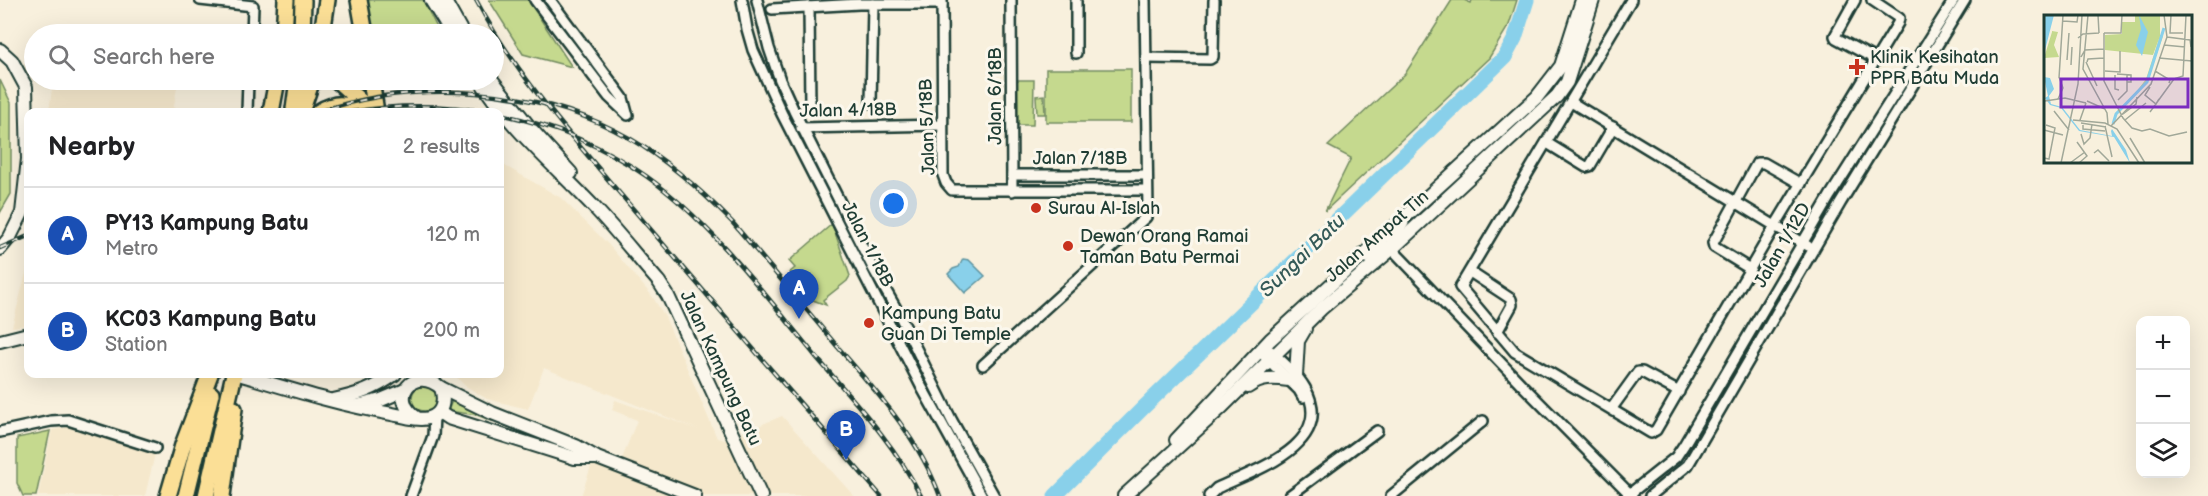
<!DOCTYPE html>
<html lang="en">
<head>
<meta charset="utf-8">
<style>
	body { margin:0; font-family:"Balsamiq Sans",sans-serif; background:#f6f6f6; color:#202124 }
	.controls { position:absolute; right:18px; bottom:18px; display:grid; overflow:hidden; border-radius:12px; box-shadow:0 6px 24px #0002 }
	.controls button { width:54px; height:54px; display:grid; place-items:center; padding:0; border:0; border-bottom:2px solid #e0e0e0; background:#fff; color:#202124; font:30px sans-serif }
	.you { position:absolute; left:894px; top:204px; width:21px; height:21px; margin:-15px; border:4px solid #fff; border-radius:50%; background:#1a73e8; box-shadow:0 0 0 9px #1a73e833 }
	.badge { display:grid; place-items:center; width:39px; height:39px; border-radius:50%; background:#d93025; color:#fff; font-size:20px; font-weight:700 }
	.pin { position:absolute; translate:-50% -50px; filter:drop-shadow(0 2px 3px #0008) }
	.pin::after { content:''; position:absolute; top:32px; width:21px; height:18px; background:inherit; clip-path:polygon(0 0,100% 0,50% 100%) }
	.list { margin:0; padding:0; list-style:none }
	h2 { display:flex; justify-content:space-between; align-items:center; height:78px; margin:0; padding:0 24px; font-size:26px }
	h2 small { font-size:20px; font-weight:400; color:#757577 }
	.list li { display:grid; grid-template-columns:39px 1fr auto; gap:18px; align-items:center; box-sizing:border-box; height:96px; padding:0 24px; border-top:2px solid #e0e0e0 }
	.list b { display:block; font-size:22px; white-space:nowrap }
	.list p { margin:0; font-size:20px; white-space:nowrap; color:#757577 }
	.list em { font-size:20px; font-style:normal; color:#757577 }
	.icon { flex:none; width:33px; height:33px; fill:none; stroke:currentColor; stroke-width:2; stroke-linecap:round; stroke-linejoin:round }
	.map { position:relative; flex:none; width:2208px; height:496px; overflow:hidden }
	.search { position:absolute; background:#fff; box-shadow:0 6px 24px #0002; left:24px; top:24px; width:480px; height:66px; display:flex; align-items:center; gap:15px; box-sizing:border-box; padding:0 21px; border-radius:33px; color:#757577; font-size:22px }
	.panel { position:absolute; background:#fff; box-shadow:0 6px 24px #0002; left:24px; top:108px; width:480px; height:270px; border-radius:12px }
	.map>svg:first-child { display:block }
</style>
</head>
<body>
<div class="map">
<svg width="2208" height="496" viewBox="0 0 2208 496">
	<rect width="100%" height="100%" fill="#f8f0dd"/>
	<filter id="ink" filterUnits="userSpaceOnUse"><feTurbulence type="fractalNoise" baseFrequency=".0167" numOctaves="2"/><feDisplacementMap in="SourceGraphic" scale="12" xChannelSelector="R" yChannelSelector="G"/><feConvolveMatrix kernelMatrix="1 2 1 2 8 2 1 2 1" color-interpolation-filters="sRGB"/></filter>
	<g filter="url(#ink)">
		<g fill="#f5e8cc">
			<polygon points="53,80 178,80 173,112 49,112"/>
			<polygon points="500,163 561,198 608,244 652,296 665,317 717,438 725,440 782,416 854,496 581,496 592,463 617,472 637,420 612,410 615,400 697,429 544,368 528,409 487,399 464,385 454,374 500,374"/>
			<polygon points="28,265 28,325 12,327"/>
			<polygon points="74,426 155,454 145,496 38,496 52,430"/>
		</g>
		<g fill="#c5d98e" stroke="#728b61" stroke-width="1.5">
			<polygon points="368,0 423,0 440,34 417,34 414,31 372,31"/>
			<polygon points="489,0 528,0 572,67 523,54"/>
			<polygon points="1452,0 1464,0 1471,3 1472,0 1517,0 1509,25 1489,58 1325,211 1351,158 1328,146 1405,74"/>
			<rect x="1046" y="69" width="85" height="53"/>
			<polygon points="0,80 11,103 11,194 0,213"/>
			<polygon points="1017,80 1034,80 1033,125 1017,125"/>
			<polygon points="1044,95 1045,114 1037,114 1036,96"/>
			<polygon points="832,224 850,276 847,281 823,300 826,305 813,300 790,272 795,268 789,261"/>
			<circle cx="425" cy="398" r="13"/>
			<polygon points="453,398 493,419 492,421 477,415 448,411"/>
			<polygon points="50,431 36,496 23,496 17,483 17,438"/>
		</g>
		<polygon fill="#89d0ea" stroke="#5f95a1" stroke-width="1.5" points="963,259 969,260 985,276 965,293 948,274 953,269 959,267"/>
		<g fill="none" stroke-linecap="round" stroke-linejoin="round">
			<polyline stroke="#89d0ea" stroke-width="15" points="1055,496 1143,408 1505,57 1515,38 1527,0"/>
			<g stroke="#1f3d34" stroke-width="14">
				<g id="minor">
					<polyline points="200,0 253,6 252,34"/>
					<polyline points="535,0 609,97 628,115"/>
					<polyline points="550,0 623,98 627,113"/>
					<polyline points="742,0 747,29 753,50 782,114 921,386 982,496"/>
					<polyline points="757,0 769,48 780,80 794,111 874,270 898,312 952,421 994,496"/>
					<polyline points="942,0 943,175 946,183 952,190 1147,190"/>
					<polyline points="1011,0 1012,191"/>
					<polyline points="1076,0 1076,53"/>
					<polyline points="1631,0 1460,287 1515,352 1651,433 1656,430 1775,226 1898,23 1899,18 1872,0"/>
					<polyline points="1855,0 1835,36 1836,38 1877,60"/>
					<polyline points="809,7 810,106"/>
					<polyline points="772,9 859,4 942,4"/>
					<polyline points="1146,58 1210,59 1213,57 1214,0"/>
					<polyline points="1571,102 1808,246"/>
					<polyline points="871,103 873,4"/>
					<polyline points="247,112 248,80"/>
					<polyline points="801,128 942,125"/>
					<polyline points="1547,143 1586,167 1590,166 1613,127"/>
					<polyline points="1012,175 1147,175"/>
					<polyline points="1392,249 1391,242 1404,223"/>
					<polyline points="1366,258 1385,246 1390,247 1524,387 1632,496"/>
					<polyline points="1750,269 1714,247 1713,243 1757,163 1764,163 1801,184"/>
					<polyline points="1470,272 1511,299 1512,305 1497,332"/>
					<polyline points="1259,351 1299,390 1303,397"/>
					<polyline points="983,365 1146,217 1148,211 1145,0"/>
					<polyline points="1612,408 1638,372 1642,372 1679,392"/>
					<polyline points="0,432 51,421 68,420 155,448"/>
					<polyline points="411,496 433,436 434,416"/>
					<path d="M 1209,496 L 1217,488 C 1253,471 1337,445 1305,388 C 1297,374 1283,362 1271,351"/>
					<polyline points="1289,496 1377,431"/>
					<polyline points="1391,496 1483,421"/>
					<polyline points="1627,496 1676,457 1684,445 1830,196 1954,0"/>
					<polyline points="1650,496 1688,465 1841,202 1965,0"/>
				</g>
			</g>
			<g stroke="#1f3d34" stroke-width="16">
				<g id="tertiary">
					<polyline points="431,0 452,34"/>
					<polyline points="444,0 463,34"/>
					<polyline points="0,50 12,61 26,87 28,159 22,213 10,237 0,249"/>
					<path d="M 480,80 C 510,128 554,165 593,206 C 616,230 637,257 659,282 L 668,296 L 761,496"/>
					<polyline points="492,80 532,130 571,173"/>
					<polyline points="0,341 28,334"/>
					<path d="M 239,374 C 289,389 340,405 392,414 C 403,416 418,421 429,418 C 443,415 445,400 441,388 C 414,364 387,398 417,418"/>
					<polyline points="1296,376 1298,341 1305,329"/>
					<path d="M 1248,387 C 1261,377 1273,378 1289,380"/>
					<polyline points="441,388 492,413 576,446 597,458 695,496"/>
					<path d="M 333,400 C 357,395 375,389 395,374"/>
					<polyline points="357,406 381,400 405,390"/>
					<polyline points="439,412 448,418 575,458 596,458"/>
					<polyline points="1176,440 1270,340 1537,97 1561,66 1582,0"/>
					<polyline points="1124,496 1222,407 1321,309 1392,249 1557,96 1567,82 1593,0"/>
				</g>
			</g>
			<g stroke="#1f3d34" stroke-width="20">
				<g id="trunk">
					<polyline points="359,0 365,34"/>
					<polyline points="284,34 286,0"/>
					<polyline points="302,34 303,0"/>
					<polyline points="322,34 327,0"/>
					<polyline points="337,80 372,112"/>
					<polyline points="371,80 376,112"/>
					<polyline points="294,109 298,80"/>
					<polyline points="271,112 277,80"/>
					<polyline points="301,112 312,80"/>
					<path d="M 319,112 C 332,104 345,101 357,112"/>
					<polyline points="168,496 183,445 210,374"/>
					<polyline points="186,496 211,394"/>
					<polyline points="206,496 234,374"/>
					<polyline points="222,496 234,409"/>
				</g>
			</g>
			<use href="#minor" stroke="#fbf7ec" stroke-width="9"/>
			<use href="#tertiary" stroke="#fbf7ec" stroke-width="12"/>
			<use href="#trunk" stroke="#fbdf96" stroke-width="15"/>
			<g stroke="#1f3d34" stroke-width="4.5">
				<g id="rail">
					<path d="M 476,0 C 517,77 578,144 634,210 C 716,306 798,401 881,496"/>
					<path d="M 318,112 C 415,79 539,86 629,138 C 667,160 701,190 732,222 C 767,263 802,304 836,345 C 876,391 919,438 940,496"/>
					<path d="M 352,112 C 398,104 446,105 492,112"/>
					<path d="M 500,114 C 551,125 602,145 646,176 C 711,222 766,296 817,358 C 854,401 895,444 921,496"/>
					<polyline points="0,248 28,236"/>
				</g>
			</g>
			<use href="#rail" stroke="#fbf7ec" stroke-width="2" stroke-dasharray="7" stroke-linecap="butt"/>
		</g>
	</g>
	<g fill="#c8321e" stroke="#fbf7ec" stroke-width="2">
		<path d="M1854 58h6v6h6v6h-6v6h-6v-6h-6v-6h6z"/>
		<circle cx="1036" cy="208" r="6"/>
		<circle cx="1068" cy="246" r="6"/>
		<circle cx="869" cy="323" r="6"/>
	</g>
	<g text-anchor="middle" stroke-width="6" stroke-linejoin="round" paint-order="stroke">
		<g font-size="18" fill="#1f3d34" stroke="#fbf7ec" text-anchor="start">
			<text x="1870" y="63">Klinik Kesihatan<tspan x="1870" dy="21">PPR Batu Muda</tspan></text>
			<text x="1048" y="214">Surau Al-Islah</text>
			<text x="1080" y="242">Dewan Orang Ramai<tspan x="1080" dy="21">Taman Batu Permai</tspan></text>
			<text x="881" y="319">Kampung Batu<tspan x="881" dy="21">Guan Di Temple</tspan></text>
		</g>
		<g font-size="18" fill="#1f3d34" stroke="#fbf7ec">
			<text transform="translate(995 96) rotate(-90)" y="6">Jalan 6/18B</text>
			<text transform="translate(848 110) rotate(-1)" y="6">Jalan 4/18B</text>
			<text transform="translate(927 127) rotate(-92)" y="6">Jalan 5/18B</text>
			<text x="1080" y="164">Jalan 7/18B</text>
			<text transform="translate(1377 236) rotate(-41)" y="6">Jalan Ampat Tin</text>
			<text transform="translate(868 244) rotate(63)" y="6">Jalan 1/18B</text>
			<text transform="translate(1782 245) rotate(-60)" y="6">Jalan 1/12D</text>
			<text transform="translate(721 368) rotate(65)" y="6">Jalan Kampung Batu</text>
		</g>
		<g font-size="20" font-style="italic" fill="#345a58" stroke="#fbf7ec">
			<text transform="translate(1302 255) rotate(-44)" y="7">Sungai Batu</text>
		</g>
	</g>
	<g transform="translate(2044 15)">
		<rect width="148" height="148" fill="#f8f0dd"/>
		<path d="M 91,0 L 116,0 L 116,20 L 119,21 L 104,65 L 93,76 L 102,64 L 116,21 L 109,40 L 61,35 L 61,20 L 78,19 L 78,7 L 91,7 ZM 8,17 L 8,16 L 14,17 L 10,30 L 15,42 L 0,43 Z" fill="#c5d98e"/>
		<path d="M 0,0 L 10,0 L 0,39 ZM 95,0 L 104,17 L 98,41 L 92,30 L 97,14 ZM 0,62 L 6,63 L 10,74 L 5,81 L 7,89 L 18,92 L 36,115 L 68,121 L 67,116 L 68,114 L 82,135 L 86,148 L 70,122 L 35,116 L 17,93 L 6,90 L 1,83 L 4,81 Z" fill="#89d0ea"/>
		<path fill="none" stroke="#89d0ea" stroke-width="3" d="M 69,109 L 72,99 L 103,67 L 120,13"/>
		<path fill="none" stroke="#a1a899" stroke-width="1.5" d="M 44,0 L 39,54 L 63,98 L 64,109M 54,0 L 55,18M 127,0 L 126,18 L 139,18M 19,6 L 33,7 L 34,0M 60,18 L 60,66 L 79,103 L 88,113 L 98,116 L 106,114 L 125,121 L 143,117M 60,18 L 77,18 L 78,0M 123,22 L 146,25 L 147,32M 34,23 L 39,19 L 55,18M 120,30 L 141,32M 37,42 L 41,35 L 60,34M 115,43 L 148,46M 23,45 L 25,18M 42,47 L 53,71M 43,47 L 44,44 L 60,43M 27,50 L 28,32M 61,56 L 76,57 L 76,36M 111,56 L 126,65 L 125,68M 73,59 L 87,60 L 87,67 L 83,67M 71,60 L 71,74 L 75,75M 15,63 L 19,0M 106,72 L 101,80 L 112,89 L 115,84M 14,84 L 19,73 L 15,62M 74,85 L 83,76 L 83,60M 1,86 L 21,83 L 42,88M 43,86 L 61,94M 10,96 L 25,115M 106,97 L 130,64 L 139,61 L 142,0M 79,99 L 92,89 L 93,82M 29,105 L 61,108 L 73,114 L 95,148M 36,105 L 42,88M 81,105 L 102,88M 37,108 L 62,112M 39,110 L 39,114 L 61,116M 61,111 L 68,142M 67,111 L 107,69 L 123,22 L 120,0M 0,115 L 19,120M 37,119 L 40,129 L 46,123 L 48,109M 86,123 L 101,148M 33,127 L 43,141 L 35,148M 50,138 L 54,135 L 65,146M 0,143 L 5,144 L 11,113 L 2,110M 17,148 L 34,69 L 38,0M 26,148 L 41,137"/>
		<path fill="#7b2cbf" fill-opacity="0.15" stroke="#7b2cbf" stroke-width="3" d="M 17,64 L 144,64 L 144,92 L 17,92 Z"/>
		<rect width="148" height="148" fill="none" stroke="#1f3d34" stroke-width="3"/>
	</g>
</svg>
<div class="controls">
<button>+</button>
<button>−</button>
<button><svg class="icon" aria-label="layers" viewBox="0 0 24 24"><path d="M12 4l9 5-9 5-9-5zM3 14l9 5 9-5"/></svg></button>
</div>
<div class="you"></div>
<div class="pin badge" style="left:799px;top:319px;background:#1a4fb4">A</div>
<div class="pin badge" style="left:846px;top:460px;background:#1a4fb4">B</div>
<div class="search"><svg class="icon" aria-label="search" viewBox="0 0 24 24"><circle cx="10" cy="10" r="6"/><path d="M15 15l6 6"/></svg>Search here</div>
<section class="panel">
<h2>Nearby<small>2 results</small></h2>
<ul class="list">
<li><span class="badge" style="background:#1a4fb4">A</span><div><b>PY13 Kampung Batu</b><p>Metro</p></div><em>120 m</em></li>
<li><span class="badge" style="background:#1a4fb4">B</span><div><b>KC03 Kampung Batu</b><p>Station</p></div><em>200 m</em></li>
</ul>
</section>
</div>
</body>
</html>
